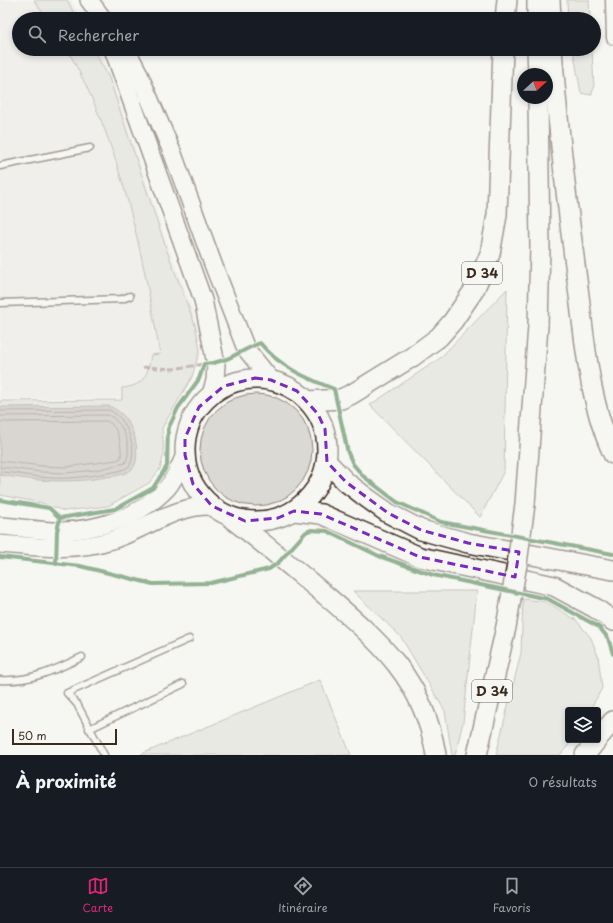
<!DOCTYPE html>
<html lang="fr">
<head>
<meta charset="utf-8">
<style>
	body { margin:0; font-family:"Playpen Sans",sans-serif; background:#242831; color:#f1f3f6 }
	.controls { position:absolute; right:12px; bottom:12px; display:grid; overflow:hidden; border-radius:4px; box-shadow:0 2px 6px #0003 }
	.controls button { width:36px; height:36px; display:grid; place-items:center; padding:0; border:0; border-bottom:1px solid #363941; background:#171b24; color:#f1f3f6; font:20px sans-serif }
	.compass { position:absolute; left:517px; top:68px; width:36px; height:36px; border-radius:50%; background:#171b24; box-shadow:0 2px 6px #0003; rotate:69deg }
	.scale { position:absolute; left:12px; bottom:10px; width:105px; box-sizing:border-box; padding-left:4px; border:2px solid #3b2a1e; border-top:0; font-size:11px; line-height:14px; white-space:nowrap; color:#3b2a1e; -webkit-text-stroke:3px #f6f6f2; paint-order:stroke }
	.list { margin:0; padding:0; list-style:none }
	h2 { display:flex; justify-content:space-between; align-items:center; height:52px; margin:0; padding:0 16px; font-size:17px }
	h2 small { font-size:13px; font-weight:400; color:#9ea1a6 }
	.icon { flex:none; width:22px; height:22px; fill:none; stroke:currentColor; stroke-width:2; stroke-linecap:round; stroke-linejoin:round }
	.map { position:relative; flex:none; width:613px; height:755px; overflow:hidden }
	.search { position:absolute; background:#171b24; box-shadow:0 2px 6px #0003; left:12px; right:12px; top:12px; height:44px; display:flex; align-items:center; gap:10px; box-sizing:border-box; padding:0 14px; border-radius:22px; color:#9ea1a6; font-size:15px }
	.sheet { height:112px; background:#171b24 }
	nav { display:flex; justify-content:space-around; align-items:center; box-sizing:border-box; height:56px; border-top:1px solid #363941; background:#171b24; font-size:11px; color:#9ea1a6 }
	nav a { display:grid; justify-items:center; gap:2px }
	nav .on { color:#db2777 }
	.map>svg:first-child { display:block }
</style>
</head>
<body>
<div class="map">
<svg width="613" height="755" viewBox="0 0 613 755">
	<rect width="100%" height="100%" fill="#f6f6f2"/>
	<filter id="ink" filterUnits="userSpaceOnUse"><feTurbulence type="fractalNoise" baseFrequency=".025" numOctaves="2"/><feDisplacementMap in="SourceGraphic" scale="8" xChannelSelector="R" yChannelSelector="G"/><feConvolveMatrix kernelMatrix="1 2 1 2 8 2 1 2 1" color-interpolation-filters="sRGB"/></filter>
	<g filter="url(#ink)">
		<polygon fill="#e8e7e2" points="0,0 71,0 81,19 19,19 19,49 97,49 112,77 162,228 193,310 198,328 201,356 174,382 145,398 0,399"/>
		<g fill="#dad9d3" stroke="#8a8278">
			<polygon points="34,0 67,0 77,19 47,19"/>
			<polygon points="567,0 589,0 590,19 568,19"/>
			<path d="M 67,49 L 93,49 L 109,78 L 167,251 L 195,325 L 200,349 L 192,377 L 162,428 L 164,453 L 160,469 L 149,483 L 108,506 L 64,511 L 42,503 L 0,495 L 0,401 L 122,400 L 122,388 C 144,386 148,375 151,355 L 160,354 C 142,250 120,141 67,49 Z"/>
			<polygon points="573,49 592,49 594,88 591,95 581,93"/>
			<polygon points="507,289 504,471 480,517 370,405 439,359"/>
			<circle cx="256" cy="450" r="56"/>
			<polygon points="353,591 477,591 463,722 455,755 452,755 445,711 401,637"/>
			<polygon points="523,599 547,602 576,620 591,638 598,656 602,688 590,710 568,710 568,740 573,740 560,755 496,755 521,653"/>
			<polygon points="320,680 351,755 139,755"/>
		</g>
		<path fill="#b6b0a9" stroke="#857a71" d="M 109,406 C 124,412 130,423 135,438 C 137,447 139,464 131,470 C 124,475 115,476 107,477 C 71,484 36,481 0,475 L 0,407 Z"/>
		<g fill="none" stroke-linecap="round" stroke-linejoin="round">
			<g stroke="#6c6056" stroke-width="1">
				<path d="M 0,411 L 109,410 C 121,415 128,428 131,441 C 133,448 134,462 128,467 C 122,471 114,472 107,473 C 86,477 62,480 40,477 C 26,476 13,472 0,472"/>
				<path d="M 0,416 L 108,415 C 123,421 134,449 125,463 L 96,470 L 66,473 L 41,472 L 0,467"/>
				<path d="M 0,422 L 107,421 C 119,427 122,446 121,458 L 117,460 L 66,467 L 42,466 L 0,461"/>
			</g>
			<g stroke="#3b2a1e" stroke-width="9">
				<g id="lane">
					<polyline points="0,166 90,148"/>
					<polyline points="0,303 122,299 130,296"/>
					<path d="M 0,680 C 30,682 55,670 82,657"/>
					<polyline points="89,729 183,684"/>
					<polyline points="104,755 77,704 67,693 189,639"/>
				</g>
			</g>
			<g stroke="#3b2a1e" stroke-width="15">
				<polyline id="street" points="612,0 613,38"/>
			</g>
			<g stroke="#3b2a1e" stroke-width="20">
				<g id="secondary">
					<polyline points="89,0 103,19"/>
					<polyline points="113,49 203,300 216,364 215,381 211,394"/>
					<polyline points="126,49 138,72 173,154 213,264 246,349 271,380"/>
					<path d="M 0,526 C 19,527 39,531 58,531 C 97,531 140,517 167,488 C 175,479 180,466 185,455"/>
					<path d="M 0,544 C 38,547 75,552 112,540 C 146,529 174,505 212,506"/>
				</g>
			</g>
			<g stroke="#3b2a1e" stroke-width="22">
				<g id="primary">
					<polyline points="537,0 537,19"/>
					<polyline points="550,0 551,19"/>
					<polyline points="505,19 507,0"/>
					<polyline points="537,49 538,74"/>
					<path d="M 552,49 C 558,126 567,204 577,280 C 585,339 588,400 613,454"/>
					<circle cx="256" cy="450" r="71"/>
					<polyline points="308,401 341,399 352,394 412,357 439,337 453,321 474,290 490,254 497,215 503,49"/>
					<polyline points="327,462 346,482 367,498 388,513 421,530 468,543 613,570"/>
					<polyline points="525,504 538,326 540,247 538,98"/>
					<polyline points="294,511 321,514 420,557 554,586 595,608 613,621"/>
					<path d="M 232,519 C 264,543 294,569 324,594 C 379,641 424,679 436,755"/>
					<polyline points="598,738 613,721"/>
					<polyline points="477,755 506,627"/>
					<polyline points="585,755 597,740"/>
				</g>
			</g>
			<use href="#lane" stroke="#f6f6f2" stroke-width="6"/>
			<use href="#street" stroke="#f6f6f2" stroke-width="12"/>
			<use href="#secondary" stroke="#f6f6f2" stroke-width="17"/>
			<use href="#primary" stroke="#f6f6f2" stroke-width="19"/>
			<g stroke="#3b2a1e" stroke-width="22" stroke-linecap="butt">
				<polyline id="primary-bridge" points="506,627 517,564 525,504"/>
			</g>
			<use href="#primary-bridge" stroke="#f6f6f2" stroke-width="19"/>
			<polyline stroke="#8d6e63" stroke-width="3" stroke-dasharray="6 3" stroke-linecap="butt" points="143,367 173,369 204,364"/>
			<g stroke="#f6f6f2" stroke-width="6">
				<g id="cycleway">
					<polyline points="0,500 49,508 60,518"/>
					<polyline points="0,557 80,566 153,584 211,583 269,569 278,563 306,532 311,530 327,531 379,556 433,575 548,599 599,627 608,638 613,654"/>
					<path d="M 56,564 L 57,531 L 60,518 L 115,509 L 153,488 L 167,466 L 168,429 L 178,408 L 199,379 L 204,364 C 228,363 239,351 260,343 C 280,367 306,378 334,389 L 348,453 L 353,464 L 363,476 L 397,502 L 441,522 L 613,554"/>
				</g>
			</g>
			<use href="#cycleway" stroke="#1b5e20" stroke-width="4"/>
		</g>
	</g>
	<path d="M0 0H613V755H0ZM 255,378 L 271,380 L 297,391 L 318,414 L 325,429 L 327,462 L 346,482 L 388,513 L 421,530 L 468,543 L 519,552 L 515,577 L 420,557 L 321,514 L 294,511 L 278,518 L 245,521 L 212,506 L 193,484 L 185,455 L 185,438 L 199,407 L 224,386 Z" fill="#f6f6f2" fill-opacity=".55" fill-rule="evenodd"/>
	<path fill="none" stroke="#7b2cbf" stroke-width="3" stroke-dasharray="8 5" stroke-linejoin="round" d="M 255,378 L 271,380 L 297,391 L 318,414 L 325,429 L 327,462 L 346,482 L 388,513 L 421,530 L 468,543 L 519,552 L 515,577 L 420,557 L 321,514 L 294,511 L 278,518 L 245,521 L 212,506 L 193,484 L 185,455 L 185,438 L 199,407 L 224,386 Z"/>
	<g text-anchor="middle" stroke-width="3" stroke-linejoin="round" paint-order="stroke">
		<g fill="#f6f6f2" stroke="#73675e" stroke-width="1">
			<rect x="462" y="262" width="40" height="22" rx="3"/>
			<rect x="472" y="680" width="40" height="22" rx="3"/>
		</g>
		<g font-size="13" font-weight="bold" fill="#3b2a1e">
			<text x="482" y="278">D 34</text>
			<text x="492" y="696">D 34</text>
		</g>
	</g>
</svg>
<div class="controls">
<button><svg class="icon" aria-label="layers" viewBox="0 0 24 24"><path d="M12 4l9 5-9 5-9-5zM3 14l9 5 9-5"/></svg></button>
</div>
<svg class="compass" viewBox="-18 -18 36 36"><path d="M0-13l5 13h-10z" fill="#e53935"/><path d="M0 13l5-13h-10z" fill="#9ea1a6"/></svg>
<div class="scale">50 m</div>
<div class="search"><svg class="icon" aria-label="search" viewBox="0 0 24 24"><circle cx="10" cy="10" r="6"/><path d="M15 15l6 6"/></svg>Rechercher</div>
</div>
<section class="sheet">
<h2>À proximité<small>0 résultats</small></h2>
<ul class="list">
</ul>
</section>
<nav>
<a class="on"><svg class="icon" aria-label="map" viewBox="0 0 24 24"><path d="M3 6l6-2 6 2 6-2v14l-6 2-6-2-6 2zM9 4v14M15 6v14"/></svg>Carte</a>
<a><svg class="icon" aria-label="directions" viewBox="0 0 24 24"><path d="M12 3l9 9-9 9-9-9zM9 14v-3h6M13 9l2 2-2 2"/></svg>Itinéraire</a>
<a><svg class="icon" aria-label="saved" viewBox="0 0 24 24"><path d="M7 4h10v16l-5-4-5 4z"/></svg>Favoris</a>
</nav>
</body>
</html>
